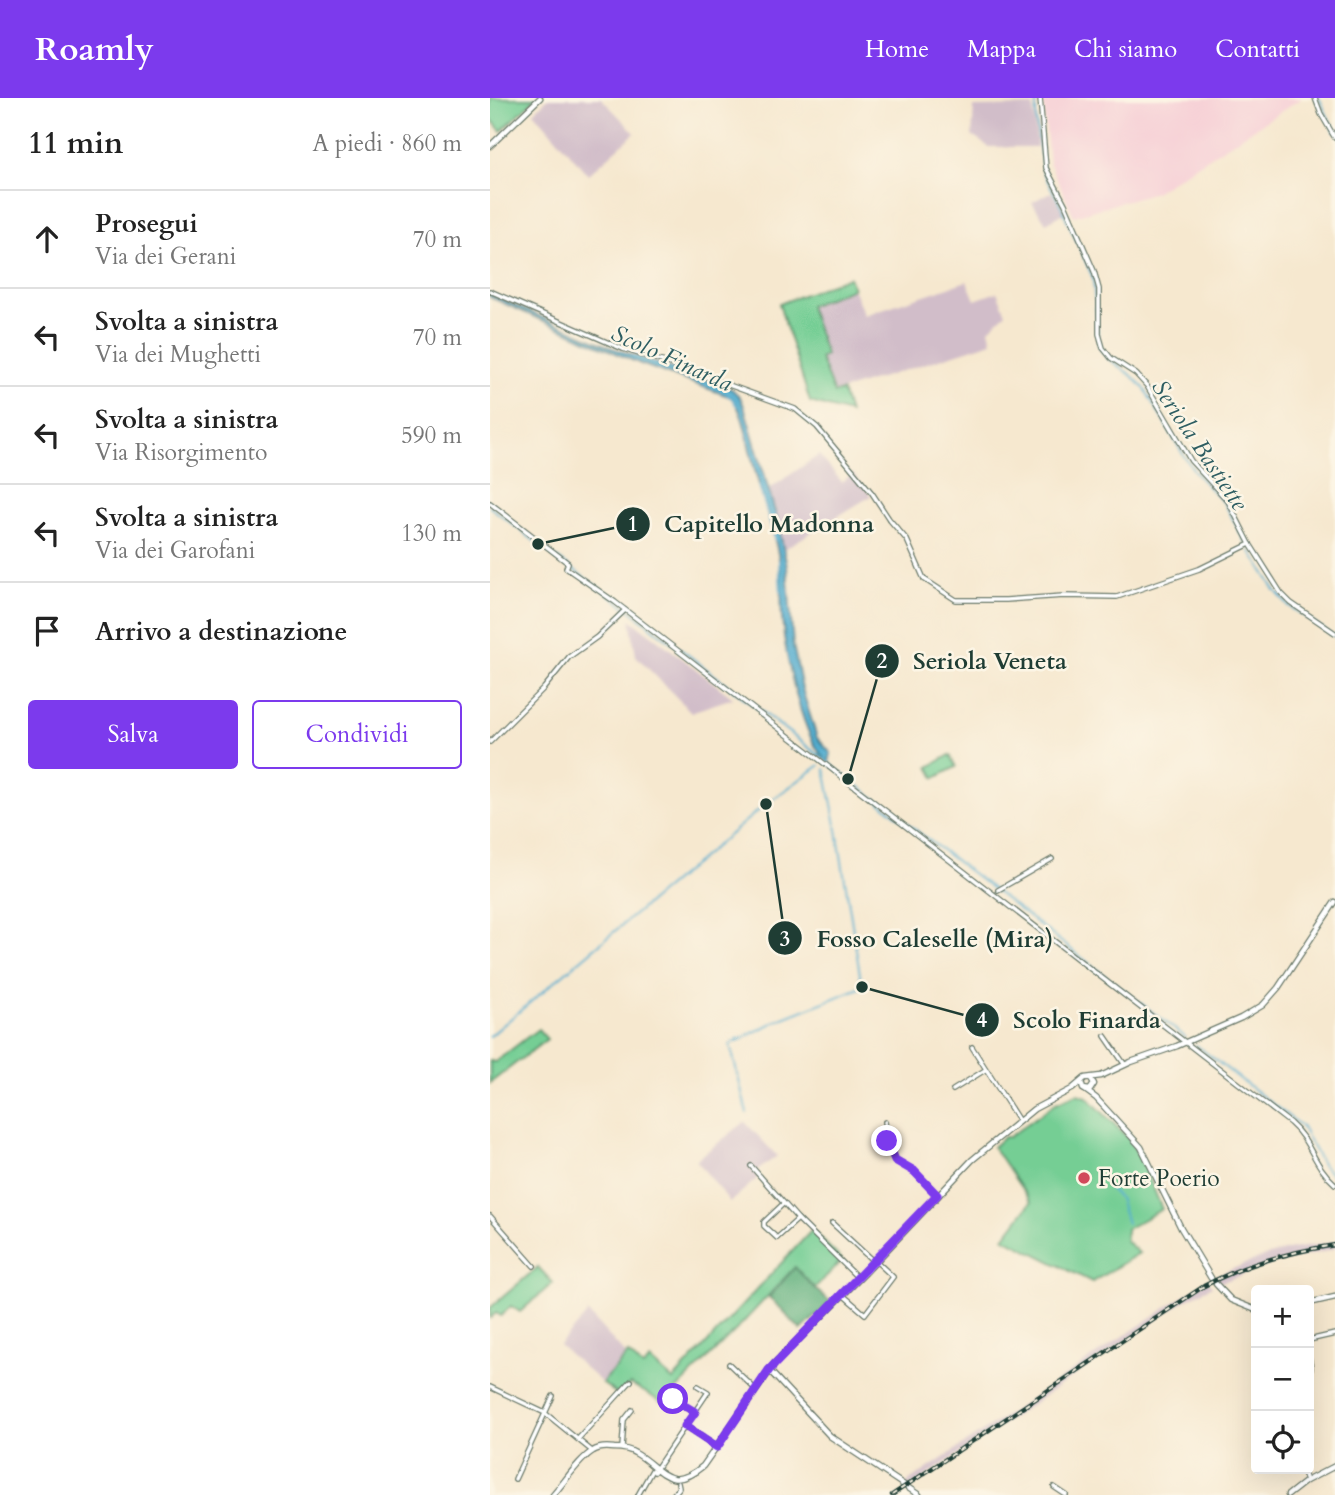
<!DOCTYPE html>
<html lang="it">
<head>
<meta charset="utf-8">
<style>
	body { margin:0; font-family:Cardo,serif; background:#f6f6f6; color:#222 }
	.controls { position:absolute; right:21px; bottom:21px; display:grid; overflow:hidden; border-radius:7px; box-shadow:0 7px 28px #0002 }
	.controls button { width:63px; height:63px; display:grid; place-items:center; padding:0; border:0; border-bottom:2px solid #e0e0e0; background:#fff; color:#222; font:35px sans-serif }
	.stop { position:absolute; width:21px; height:21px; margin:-16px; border:5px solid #7c3aed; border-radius:50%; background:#fff }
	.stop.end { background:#7c3aed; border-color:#fff; box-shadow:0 2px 7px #0008 }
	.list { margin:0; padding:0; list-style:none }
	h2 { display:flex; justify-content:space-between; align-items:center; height:91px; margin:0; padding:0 28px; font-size:30px }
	h2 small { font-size:23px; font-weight:400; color:#767676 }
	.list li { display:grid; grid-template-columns:46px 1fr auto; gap:21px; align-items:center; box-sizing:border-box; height:98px; padding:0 28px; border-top:2px solid #e0e0e0 }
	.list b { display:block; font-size:26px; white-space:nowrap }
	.list p { margin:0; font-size:23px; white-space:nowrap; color:#767676 }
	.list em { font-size:23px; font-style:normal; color:#767676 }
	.actions { display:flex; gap:14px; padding:21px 28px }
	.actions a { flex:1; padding:16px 0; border:2px solid #7c3aed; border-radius:7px; text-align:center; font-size:24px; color:#7c3aed }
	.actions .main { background:#7c3aed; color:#fff }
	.icon { flex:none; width:38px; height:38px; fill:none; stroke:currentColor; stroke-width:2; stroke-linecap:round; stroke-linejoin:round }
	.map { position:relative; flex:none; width:845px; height:1397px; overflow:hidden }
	header { display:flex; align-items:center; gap:42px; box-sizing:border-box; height:98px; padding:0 35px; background:#7c3aed; color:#fff }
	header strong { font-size:33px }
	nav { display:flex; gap:38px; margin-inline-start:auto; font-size:24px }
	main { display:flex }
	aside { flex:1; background:#fff }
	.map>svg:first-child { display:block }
</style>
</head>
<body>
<header>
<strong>Roamly</strong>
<nav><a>Home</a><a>Mappa</a><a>Chi siamo</a><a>Contatti</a></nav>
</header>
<main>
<aside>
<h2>11 min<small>A piedi · 860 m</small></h2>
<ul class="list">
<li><svg class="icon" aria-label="ahead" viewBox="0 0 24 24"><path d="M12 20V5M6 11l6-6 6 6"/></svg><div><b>Prosegui</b><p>Via dei Gerani</p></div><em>70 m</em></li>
<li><svg class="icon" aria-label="left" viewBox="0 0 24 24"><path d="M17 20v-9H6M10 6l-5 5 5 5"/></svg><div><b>Svolta a sinistra</b><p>Via dei Mughetti</p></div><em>70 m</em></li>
<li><svg class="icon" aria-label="left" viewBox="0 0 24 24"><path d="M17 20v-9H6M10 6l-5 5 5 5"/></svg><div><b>Svolta a sinistra</b><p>Via Risorgimento</p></div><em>590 m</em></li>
<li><svg class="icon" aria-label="left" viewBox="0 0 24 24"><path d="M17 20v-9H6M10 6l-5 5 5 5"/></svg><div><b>Svolta a sinistra</b><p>Via dei Garofani</p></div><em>130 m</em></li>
<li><svg class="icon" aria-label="arrive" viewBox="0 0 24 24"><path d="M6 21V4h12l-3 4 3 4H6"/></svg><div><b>Arrivo a destinazione</b></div></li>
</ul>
<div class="actions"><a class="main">Salva</a><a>Condividi</a></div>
</aside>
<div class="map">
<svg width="845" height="1397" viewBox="0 0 845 1397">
	<rect width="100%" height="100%" fill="#fcf5e5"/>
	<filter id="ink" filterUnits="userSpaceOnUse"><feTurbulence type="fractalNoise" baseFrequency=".0143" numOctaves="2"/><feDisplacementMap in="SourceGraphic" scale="14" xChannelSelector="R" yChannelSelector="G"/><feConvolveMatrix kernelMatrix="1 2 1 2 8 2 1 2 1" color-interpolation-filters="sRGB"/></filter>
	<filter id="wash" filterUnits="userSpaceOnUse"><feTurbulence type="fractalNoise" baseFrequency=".00686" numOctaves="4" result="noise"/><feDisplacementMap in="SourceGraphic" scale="28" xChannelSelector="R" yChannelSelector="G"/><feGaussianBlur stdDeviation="1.57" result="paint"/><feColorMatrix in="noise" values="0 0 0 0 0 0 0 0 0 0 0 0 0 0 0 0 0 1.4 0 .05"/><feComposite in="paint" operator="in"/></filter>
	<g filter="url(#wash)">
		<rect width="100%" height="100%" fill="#f6e8cf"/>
		<polygon fill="#f6cfd6" points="553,0 812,0 665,94 584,118 559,64"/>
		<g fill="#d1bdc9">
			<polygon points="58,0 111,0 145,35 98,77 44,14"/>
			<polygon points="543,8 547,49 499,49 482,38 484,9"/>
			<polygon points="561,94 574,115 556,125 542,104"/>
			<polygon points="477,183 485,202 507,194 516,215 499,231 502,244 344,295 330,260 336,257 319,208 363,190 374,217"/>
			<polygon points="329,357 352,384 363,375 381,398 294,451 278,392"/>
			<polygon points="140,521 189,558 243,600 201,614 146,558"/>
			<polygon points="255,1024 287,1058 267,1073 269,1079 240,1104 206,1062"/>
			<polygon points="845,1144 845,1151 782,1166 729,1185 724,1178 779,1157 802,1151"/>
			<polygon points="717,1182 722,1188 696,1202 420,1389 415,1386"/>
			<polygon points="98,1215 136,1257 112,1285 69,1247"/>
		</g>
		<g fill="#75ce94" stroke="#4a8664" stroke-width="2">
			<polygon points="0,0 46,0 11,33 0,20"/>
			<polygon points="359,179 363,190 319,208 336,257 330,260 344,295 352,293 359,315 320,304 289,206"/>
			<polygon points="460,657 466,669 445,680 439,669"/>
			<polygon points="48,931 57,941 0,985 0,963 5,964"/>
			<polygon points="587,996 597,999 639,1041 653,1065 672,1111 636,1131 636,1143 649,1155 602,1184 514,1140 541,1104 503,1049 514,1039 519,1039 566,1005"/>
			<polygon points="322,1132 352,1162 325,1190 304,1170 246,1232 173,1305 141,1286 127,1296 112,1285 138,1256 153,1269 160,1262 183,1282"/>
			<polygon points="48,1169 63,1185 30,1214 21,1208 11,1218 6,1215 0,1220 0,1210"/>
		</g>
		<polygon fill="#60b17e" stroke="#407759" stroke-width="2" points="305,1169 325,1191 341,1204 311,1232 279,1199"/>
		<path fill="#51accf" stroke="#387482" stroke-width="2" d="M 0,196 L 120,249 L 242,291 L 250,299 L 254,308 L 288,424 L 297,469 L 303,547 L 312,591 L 327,640 L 341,655 L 339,665 C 312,644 295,556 292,520 C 291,503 292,485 290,467 C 285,431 271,399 263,364 C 257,344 255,314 241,299 L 151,266 L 0,199 Z"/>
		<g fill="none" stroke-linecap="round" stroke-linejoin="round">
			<g stroke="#51accf" stroke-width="2">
				<polyline points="546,0 546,23 553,74 571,108 603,180 609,249 617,260 641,277 654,290 694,358 708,378 735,406 755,444"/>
				<polyline points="829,0 845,34"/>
				<polyline points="237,297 242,300 247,308"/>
				<polyline points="269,387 285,442"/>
				<polyline points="0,409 64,458 128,503 695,939"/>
				<polyline points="760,452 785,492 799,508 845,539"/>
				<polyline points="289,462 291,494"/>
				<polyline points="297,552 300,567"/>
				<polyline points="0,938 276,706 330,667"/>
				<polyline points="706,947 811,1028 833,1068 845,1079"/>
				<polyline points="257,1015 240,946 291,921 372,889 347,732 335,671"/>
				<polyline points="620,1091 629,1100 637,1125"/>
			</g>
		</g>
	</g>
	<g filter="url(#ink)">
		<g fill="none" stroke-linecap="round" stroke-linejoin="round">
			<g stroke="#6a796a" stroke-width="6">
				<g id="minor">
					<polyline points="550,0 556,70 575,106 604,173 609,191 609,236 613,250 621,260 646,276 657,288 701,363 738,403 760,446 791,495 801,505 845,535"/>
					<polyline points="825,0 831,16 845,40"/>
					<polyline points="0,193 133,251 178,265 305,311 327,329 382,395 399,421 417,442 434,481 466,502 516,502 574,498 627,499 709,471 760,446"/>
					<path d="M 0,405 L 78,465 L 76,470 L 125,504 L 800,1025 C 821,1043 823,1067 845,1086"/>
					<polyline points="0,644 54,590 79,559 107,539 135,512"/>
					<polyline points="508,792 562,761"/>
					<polyline points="615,938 635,967"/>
					<polyline points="482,949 529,1023"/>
					<polyline points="463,992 495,972"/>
					<polyline points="395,1024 399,1049 405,1062 424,1073 447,1097"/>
					<polyline points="261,1068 308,1121 369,1181"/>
					<polyline points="293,1106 274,1124 274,1128 287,1140 308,1121"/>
					<polyline points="0,1118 44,1168"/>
					<polyline points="342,1125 384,1164"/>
					<polyline points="353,1197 375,1216 403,1179 386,1163"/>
					<polyline points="819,1242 845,1236"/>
					<polyline points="819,1259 821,1270"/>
					<polyline points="239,1266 265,1291"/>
					<polyline points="0,1289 55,1315 102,1353"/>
					<polyline points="183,1301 205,1314"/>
					<polyline points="195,1328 227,1349"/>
					<polyline points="88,1341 141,1283"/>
					<polyline points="132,1350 134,1322 142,1312"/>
					<polyline points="812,1371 816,1383"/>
					<polyline points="164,1374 218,1294 208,1288"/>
					<polyline points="25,1381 63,1298"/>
					<polyline points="564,1389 576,1397"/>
					<polyline points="148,1397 162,1372"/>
					<polyline points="183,1397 189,1390 188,1385"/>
				</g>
			</g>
			<g stroke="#6a796a" stroke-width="7">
				<g id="tertiary">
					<polyline points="0,48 50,0"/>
					<polyline points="591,984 593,991 600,992 604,986 600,980"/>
					<polyline points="595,992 606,1000 651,1049 691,1130 721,1180"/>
					<polyline points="726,1186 741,1202 766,1212"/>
					<polyline points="819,1205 845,1199"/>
					<polyline points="279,1272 340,1338 429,1397"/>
					<path d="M 63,1397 C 74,1385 90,1360 103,1353 C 109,1349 117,1349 124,1350 C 131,1350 139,1351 145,1355 C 170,1368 178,1397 213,1368 L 285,1265 L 374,1176 L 482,1062 L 544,1011 L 582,991 L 595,980 L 611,978 L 641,964 L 687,948 L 751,920 L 773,907 L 788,890 L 845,804"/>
					<polyline points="798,1397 816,1383 845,1368"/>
				</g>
			</g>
			<use href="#minor" stroke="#fff" stroke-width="3.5"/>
			<use href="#tertiary" stroke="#fff" stroke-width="4.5"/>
			<g stroke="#1f3d34" stroke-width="4.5">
				<path id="rail" d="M 402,1397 L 714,1188 C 755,1166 799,1154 845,1147"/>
			</g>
			<use href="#rail" stroke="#fcf5e5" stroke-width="2" stroke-dasharray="5" stroke-linecap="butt"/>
		</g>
	</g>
	<g fill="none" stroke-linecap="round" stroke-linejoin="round" filter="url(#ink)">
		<polyline stroke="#7c3aed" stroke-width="9" points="183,1301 205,1314 195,1328 227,1349 279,1272 447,1097 424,1073 405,1062 397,1043"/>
	</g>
	<circle fill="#d1495b" stroke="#fcf5e5" stroke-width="2.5" cx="594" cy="1080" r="7"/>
	<g text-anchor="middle" stroke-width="5" stroke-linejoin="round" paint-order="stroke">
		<g font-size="23" fill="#1f3d34" stroke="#fcf5e5" text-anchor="start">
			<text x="608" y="1088">Forte Poerio</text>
		</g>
		<g font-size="24" font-style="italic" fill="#2e5e62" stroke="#fcf5e5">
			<text transform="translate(182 260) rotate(24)" y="8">Scolo Finarda</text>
			<text transform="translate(710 347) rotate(56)" y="8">Seriola Bastiette</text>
		</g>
	</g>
	<path fill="none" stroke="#1f3d34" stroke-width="2.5" d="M48 446L143 426M358 681L392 563M276 706L295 840M372 889L492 922"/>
	<g fill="#1f3d34" stroke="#fcf5e5" stroke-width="2.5">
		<circle cx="48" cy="446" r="7"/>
		<circle cx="358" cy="681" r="7"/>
		<circle cx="276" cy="706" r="7"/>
		<circle cx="372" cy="889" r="7"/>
		<circle cx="143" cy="426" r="18"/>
		<circle cx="392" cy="563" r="18"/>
		<circle cx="295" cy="840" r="18"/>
		<circle cx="492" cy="922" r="18"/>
	</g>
	<g font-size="21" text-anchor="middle" font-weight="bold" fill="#fff">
		<text x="143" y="433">1</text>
		<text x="392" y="570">2</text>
		<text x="295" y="848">3</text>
		<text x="492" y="929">4</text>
	</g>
	<g font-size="24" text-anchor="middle" font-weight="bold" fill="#1f3d34" stroke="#fcf5e5" stroke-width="5" stroke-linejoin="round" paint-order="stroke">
		<text x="279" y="434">Capitello Madonna</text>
		<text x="500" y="571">Seriola Veneta</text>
		<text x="445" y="849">Fosso Caleselle (Mira)</text>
		<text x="597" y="930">Scolo Finarda</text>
	</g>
</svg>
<div class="controls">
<button>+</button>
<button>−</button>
<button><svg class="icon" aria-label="locate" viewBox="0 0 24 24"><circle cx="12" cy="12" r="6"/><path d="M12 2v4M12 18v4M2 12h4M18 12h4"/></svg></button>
</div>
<div class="stop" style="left:183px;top:1301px"></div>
<div class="stop end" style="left:397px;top:1043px"></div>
</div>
</main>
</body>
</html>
